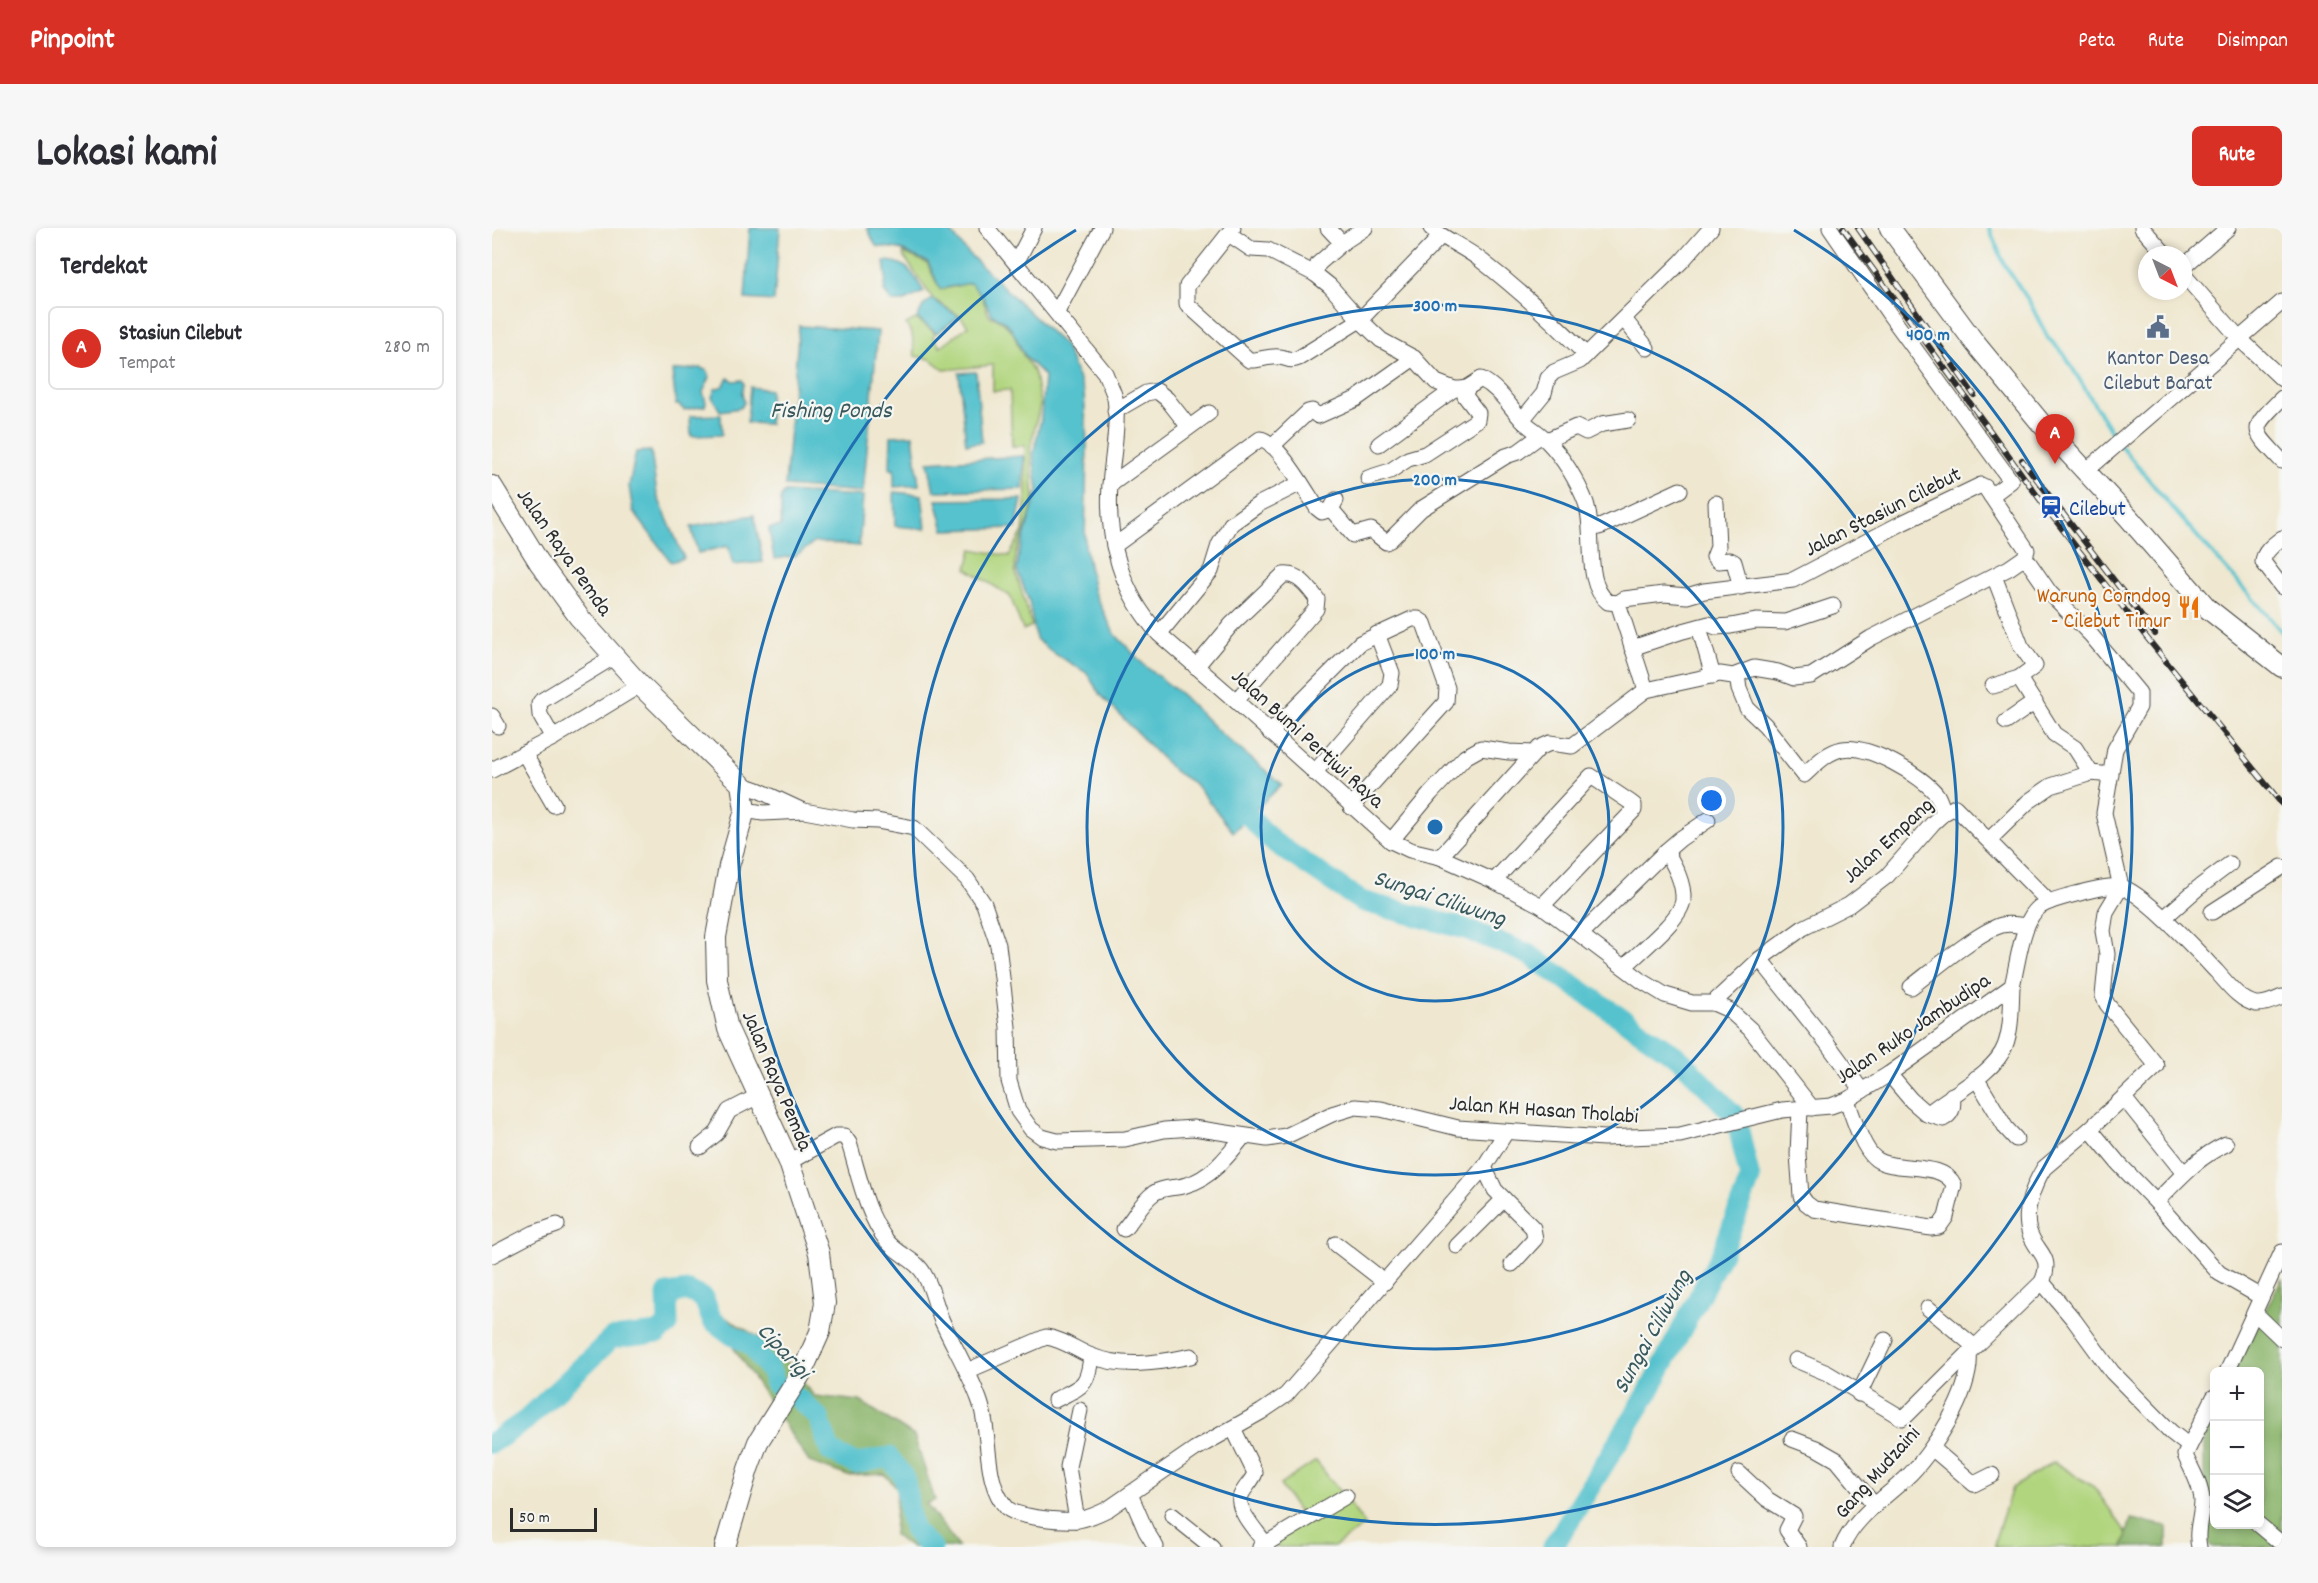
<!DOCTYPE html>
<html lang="id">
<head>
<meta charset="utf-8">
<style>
	body { margin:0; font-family:Dekko,sans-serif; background:#f7f7f7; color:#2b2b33 }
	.controls { position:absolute; right:18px; bottom:18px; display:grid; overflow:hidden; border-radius:9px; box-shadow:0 3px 9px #0003 }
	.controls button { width:54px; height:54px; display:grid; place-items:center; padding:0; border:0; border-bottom:2px solid #e1e1e2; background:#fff; color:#2b2b33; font:30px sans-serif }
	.compass { position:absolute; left:1646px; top:18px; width:54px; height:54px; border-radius:50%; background:#fff; box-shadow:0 3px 9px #0003; rotate:138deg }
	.scale { position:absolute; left:18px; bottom:15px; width:87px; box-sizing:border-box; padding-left:6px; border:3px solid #2b2b2b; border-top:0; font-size:16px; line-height:21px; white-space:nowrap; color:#2b2b2b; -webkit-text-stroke:4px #f6f6f2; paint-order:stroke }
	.you { position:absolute; left:1220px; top:573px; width:21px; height:21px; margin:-15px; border:4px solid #fff; border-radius:50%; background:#1a73e8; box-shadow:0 0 0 9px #1a73e833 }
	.badge { display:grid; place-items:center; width:39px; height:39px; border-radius:50%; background:#d93025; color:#fff; font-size:20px; font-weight:700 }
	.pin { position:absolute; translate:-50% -50px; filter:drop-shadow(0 2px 3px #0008) }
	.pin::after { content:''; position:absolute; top:32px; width:21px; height:18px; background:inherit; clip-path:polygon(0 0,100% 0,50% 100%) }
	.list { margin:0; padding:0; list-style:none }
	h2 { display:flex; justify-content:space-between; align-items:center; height:78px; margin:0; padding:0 24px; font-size:26px }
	h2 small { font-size:20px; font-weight:400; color:#7c7c81 }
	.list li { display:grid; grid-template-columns:39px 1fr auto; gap:18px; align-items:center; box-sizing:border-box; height:84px; margin:0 12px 12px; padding:0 12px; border:2px solid #e1e1e2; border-radius:9px }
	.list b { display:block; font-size:22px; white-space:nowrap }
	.list p { margin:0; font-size:20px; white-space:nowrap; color:#7c7c81 }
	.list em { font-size:20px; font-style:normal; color:#7c7c81 }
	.icon { flex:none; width:33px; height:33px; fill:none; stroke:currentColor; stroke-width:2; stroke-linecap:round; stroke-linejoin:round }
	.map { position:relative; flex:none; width:1790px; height:1319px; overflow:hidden; border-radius:9px }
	header { display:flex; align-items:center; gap:36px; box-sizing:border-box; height:84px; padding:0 30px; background:#d93025; color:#fff }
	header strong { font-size:28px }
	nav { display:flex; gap:33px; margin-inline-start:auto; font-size:21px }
	.intro { display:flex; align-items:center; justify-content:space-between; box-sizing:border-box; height:144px; padding:0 36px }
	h1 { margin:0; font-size:42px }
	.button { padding:15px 27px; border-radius:9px; background:#d93025; color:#fff; font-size:21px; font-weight:700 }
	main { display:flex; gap:36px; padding:0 36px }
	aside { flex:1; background:#fff; border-radius:9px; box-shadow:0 3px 9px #0003 }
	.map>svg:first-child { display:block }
</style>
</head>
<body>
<header>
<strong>Pinpoint</strong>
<nav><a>Peta</a><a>Rute</a><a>Disimpan</a></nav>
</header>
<div class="intro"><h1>Lokasi kami</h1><a class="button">Rute</a></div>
<main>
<aside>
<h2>Terdekat<small></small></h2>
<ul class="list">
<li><span class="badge">A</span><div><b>Stasiun Cilebut</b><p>Tempat</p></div><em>280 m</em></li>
</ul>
</aside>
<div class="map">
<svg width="1790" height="1319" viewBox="0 0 1790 1319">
	<rect width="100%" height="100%" fill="#f6f6f2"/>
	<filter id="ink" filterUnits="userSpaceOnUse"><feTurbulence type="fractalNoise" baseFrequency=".0167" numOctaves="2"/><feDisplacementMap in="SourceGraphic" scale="12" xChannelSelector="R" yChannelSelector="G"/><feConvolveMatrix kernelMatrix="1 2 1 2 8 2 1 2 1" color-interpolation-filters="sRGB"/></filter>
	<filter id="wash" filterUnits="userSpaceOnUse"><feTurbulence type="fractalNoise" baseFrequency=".008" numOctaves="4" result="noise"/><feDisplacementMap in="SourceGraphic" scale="24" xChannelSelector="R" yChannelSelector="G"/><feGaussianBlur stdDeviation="1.35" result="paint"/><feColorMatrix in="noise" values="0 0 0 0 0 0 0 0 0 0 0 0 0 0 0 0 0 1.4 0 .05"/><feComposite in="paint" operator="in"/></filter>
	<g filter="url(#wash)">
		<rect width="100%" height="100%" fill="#efe7cf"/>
		<g fill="#b1d57e" stroke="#6e8054" stroke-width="1.5">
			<polygon points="412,25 435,35 448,62 478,55 489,66 497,88 508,92 521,104 528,122 543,146 548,177 538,221 542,270 537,291 524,326 523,342 540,398 531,402 518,368 475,341 480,321 517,328 531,303 534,270 533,218 520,218 518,162 501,163 501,137 452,142 438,131 423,128 420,106 414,96 424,91 443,105 441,109 448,119 476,98 468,88 441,71 411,27"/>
			<polygon points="824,1233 873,1296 842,1319 778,1319 809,1288 788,1257"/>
			<polygon points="1562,1234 1602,1259 1636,1307 1636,1319 1503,1319 1503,1311 1520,1260"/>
		</g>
		<g fill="#8cb66d" stroke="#5c704c" stroke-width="1.5">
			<polygon points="1790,1050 1790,1319 1719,1319 1712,1306 1712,1202 1722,1182 1722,1296 1768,1296 1768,1144 1742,1143"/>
			<polygon points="214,1078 283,1119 322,1168 368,1173 422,1208 443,1272 434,1276 467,1319 418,1319 402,1307 405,1260 392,1246 356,1248 317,1234"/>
			<polygon points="1639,1291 1675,1298 1675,1319 1631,1319"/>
		</g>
		<g fill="#56c2ce" stroke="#40767c" stroke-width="1.5">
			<polygon points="258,0 288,0 282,73 253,71"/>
			<path d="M 375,0 L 456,0 L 475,24 L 573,118 L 592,164 L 595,217 L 593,317 L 602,364 L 622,405 L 653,438 L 689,466 L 728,505 L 790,556 L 741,604 L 703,556 L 682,543 L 607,465 L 595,445 L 563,426 L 544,411 L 537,373 L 525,342 L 527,326 L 546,262 L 541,227 L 549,191 L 552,148 C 546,141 537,134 532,126 C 523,110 521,94 500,87 L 489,66 L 478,55 L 448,61 L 436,34 L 407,21 L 384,18 Z"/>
			<path d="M 392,33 C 416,33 421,46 432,64 L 410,74 L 400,74 L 392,63 L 394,50 Z"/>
			<polygon points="440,71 467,89 445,105 425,90 431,78"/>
			<polygon points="307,98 386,103 371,264 293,258"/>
			<polygon points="208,140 214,142 218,149 211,164 214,174 213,178 192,182 187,177 184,177 180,143"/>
			<polygon points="484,144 490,214 474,216 467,145"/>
			<polygon points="236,150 242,153 250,152 252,156 250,164 252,175 248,180 228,183 220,169 223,161 231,158"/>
			<polygon points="258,159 278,162 277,196 255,195"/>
			<polygon points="229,187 230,207 199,208 198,188"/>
			<polygon points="421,207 427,257 402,259 402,241 398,241 399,208"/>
			<polygon points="159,223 165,267 192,330 179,334 141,283 137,258 144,224"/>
			<polygon points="532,228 531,261 442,263 436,234"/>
			<polygon points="293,264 371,268 367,318 323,314 303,328 282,331 277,300 289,298 289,269"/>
			<polygon points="402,264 430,267 434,301 403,298"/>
			<polygon points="530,271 524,300 452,302 444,272"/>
			<polygon points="262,287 271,334 241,337 236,318 206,325 199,299"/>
		</g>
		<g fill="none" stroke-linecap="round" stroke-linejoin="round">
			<g stroke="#56c2ce" stroke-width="4">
				<polyline points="1497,0 1512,36 1537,73 1556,110 1572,126 1624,212"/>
				<polyline points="1629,218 1682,282 1790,404"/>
			</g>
			<g stroke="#56c2ce" stroke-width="21">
				<polyline points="739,568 780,613 869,673 974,701 1036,726 1187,830 1244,889 1258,951 1230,1025 1156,1165 1061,1319"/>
				<path d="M 0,1215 L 34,1192 L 120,1110 L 166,1105 L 176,1097 L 175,1066 L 197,1063 L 212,1071 L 220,1092 L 240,1107 L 259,1117 L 279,1144 L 283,1156 L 307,1171 L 327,1190 L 338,1223 L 363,1236 L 397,1229 C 402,1236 410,1244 413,1253 C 419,1279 412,1303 440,1319"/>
			</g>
		</g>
	</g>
	<g filter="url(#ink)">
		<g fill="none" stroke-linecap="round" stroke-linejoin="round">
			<g stroke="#484744" stroke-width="17">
				<g id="minor">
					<path d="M 495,0 L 613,145 C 616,153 621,162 623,170 C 627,195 620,232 618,257 C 614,311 630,366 667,406 L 744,473 L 899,613 L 918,622 L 948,629 L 1002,653 L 1050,678 L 1150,753 L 1173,767 L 1200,775 L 1221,775 L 1237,782 L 1258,801 L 1320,880"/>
					<path d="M 741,0 L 695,58 L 695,76 L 757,132 C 767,133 778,127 788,129 C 796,130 798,134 807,130 L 868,92 L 949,8"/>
					<path d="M 836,0 L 850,15 L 826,36 L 823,46 L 838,58 L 868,92 L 889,112 L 922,130 L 944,154 L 962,161 L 969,161 L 975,160 L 989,151 C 1008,161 1017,178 1031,193 C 1038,200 1048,205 1055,213 C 1071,229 1086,254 1094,275 C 1104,305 1091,355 1116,374 L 1126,375"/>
					<path d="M 939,0 C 954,12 971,19 986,30 C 1025,60 1060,92 1094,127"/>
					<polyline points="1650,0 1674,27"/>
					<polyline points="737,6 759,21 776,22 823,46"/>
					<polyline points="850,15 873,0"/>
					<polyline points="524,35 542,0"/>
					<polyline points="1691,39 1736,0"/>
					<polyline points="1691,46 1748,111 1790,151"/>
					<polyline points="565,84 610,0"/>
					<polyline points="1132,91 1155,120"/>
					<path d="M 1790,170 C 1757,203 1759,200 1790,233"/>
					<polyline points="623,183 654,165 665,163 675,171 697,199"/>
					<polyline points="1030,192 1052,165 1056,150 1062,144 1088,133 1190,33 1219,0"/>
					<polyline points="1055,212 1084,199 1094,204 1110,196 1136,192"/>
					<polyline points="887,216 962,161"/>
					<polyline points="780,218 816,184 820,183 826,188 864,171 922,130"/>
					<polyline points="1594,243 1790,74"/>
					<polyline points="876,250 898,243 916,231 933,226 985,192 986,185 973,168 975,160"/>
					<polyline points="618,257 717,185"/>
					<polyline points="1224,275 1226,319 1222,329 1226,333 1238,332 1242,334 1249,359"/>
					<polyline points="839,281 861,307 879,302 894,314 898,312 929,281 1014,228 1026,224 1048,208"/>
					<polyline points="1099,301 1110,298 1188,262"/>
					<path d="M 1790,310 C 1782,316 1771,324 1771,334 L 1790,359"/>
					<path d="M 622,318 L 768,211 C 785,212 815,265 825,280 L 830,284 L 839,281 L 844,272"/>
					<polyline points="1207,399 1221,448"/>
					<polyline points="667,406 719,343 727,317 739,296 767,276 809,255"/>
					<polyline points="1140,420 1191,403 1217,396 1224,399 1239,398 1264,393 1293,394 1341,378"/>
					<path d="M 704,439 L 739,397 L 791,347 C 807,345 817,360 825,371 L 824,381 L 744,473"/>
					<path d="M 1245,447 L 1247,461 L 1255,480 L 1273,497 L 1312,547 C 1323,537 1335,524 1350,521 C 1376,516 1430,547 1445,567 C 1448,572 1450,579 1452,585"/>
					<polyline points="1527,450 1562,506 1583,520 1599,545 1619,547"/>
					<polyline points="1501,458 1527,450 1543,438 1529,418 1502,348"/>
					<polyline points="1154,462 1228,446 1241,448 1262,440 1286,444 1302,450 1319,448 1379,410 1517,340 1533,329 1535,322 1499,268"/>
					<polyline points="0,488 6,498"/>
					<polyline points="1514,494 1543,474"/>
					<polyline points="778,505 868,415 920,391 926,391 932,395 955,460 954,474 859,579"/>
					<polyline points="61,510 48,487 47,476 49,473 123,428"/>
					<polyline points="32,525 62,577"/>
					<polyline points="0,542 61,510 148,457"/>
					<polyline points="822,545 898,457 900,445 885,406"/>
					<polyline points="249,556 266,562 309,582"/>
					<path d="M 253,582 L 271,585 L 312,583 L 361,592 L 385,593 L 422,600 L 475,651 L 492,676 L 506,717 L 516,799 L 517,853 L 526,883 L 539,901 L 550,909 L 565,913 L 633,911 L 672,902 L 701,900 L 775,911 L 794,908 L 840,886 L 863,879 L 889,881 L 966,900 L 1112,910 L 1188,907 L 1290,882 L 1339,878 L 1355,872 L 1397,846 L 1520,758 C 1526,736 1530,689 1549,678 C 1560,671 1576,668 1588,665 C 1597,662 1621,657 1629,659 C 1651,664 1708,726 1725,744 C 1735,755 1748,773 1764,776 C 1772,777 1783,772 1790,769"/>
					<polyline points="1497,612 1536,574 1559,558 1599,545"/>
					<polyline points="899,613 939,565 973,529 989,520 1017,524 1042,525"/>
					<polyline points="948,629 1047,520 1058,515 1080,518 1154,462 1126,375 1132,371 1172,366 1195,368 1212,363 1301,352 1410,295 1489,257 1493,259 1499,268 1519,253 1398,87 1338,0"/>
					<polyline points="1002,653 1099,548 1138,574 1142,577 1142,582 1050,678"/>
					<polyline points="1720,684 1790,639"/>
					<polyline points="1672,690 1706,660 1738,636"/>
					<polyline points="1089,706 1174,623 1188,611 1216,592"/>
					<polyline points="1268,731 1335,815 1370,863"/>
					<path d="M 1132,739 C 1147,724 1189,692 1191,672 C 1192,654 1182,637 1174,623"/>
					<path d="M 1419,759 C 1440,743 1487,703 1510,697 C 1518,695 1525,697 1533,698"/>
					<polyline points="1221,775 1268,731 1311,700 1357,677 1395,648 1441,595 1452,585 1463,579 1557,674"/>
					<path d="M 1397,846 L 1419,872 L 1435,886 L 1443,880 C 1464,864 1504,843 1513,818 C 1520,800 1519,777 1520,758"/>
					<polyline points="1484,850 1514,900 1524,911"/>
					<polyline points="1632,870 1691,944"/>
					<path d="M 1308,881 L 1306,926 L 1309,968 L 1314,975 L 1322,981 L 1439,1000 L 1447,999 L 1454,989 L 1462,957 C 1450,932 1404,945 1384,931 C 1371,922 1360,887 1355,872"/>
					<path d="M 1435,886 L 1451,891 C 1461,886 1462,877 1460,867"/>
					<polyline points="1598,901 1627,936 1664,974 1727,1045 1769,1069"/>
					<polyline points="208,919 224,906 237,883 268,867"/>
					<path d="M 297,934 L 344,908 L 352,908 L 357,915 C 367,947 374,986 395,1013 C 405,1026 425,1032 432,1046 C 441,1061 443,1077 450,1093 C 462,1119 477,1144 487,1171 C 500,1204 490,1254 515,1280 C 526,1290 570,1293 586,1292 C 597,1290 606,1286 616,1281 L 703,1221 L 769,1184 L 794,1167 L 992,939 L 1014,904"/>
					<polyline points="992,939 1003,962 1041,1000 1043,1011 1020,1036"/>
					<path d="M 1664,974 C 1687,951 1704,930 1734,916"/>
					<path d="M 632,1001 C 643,989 649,974 662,965 C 673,958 683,961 694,957 C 718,951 736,928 751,909"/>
					<polyline points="844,1016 893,1054"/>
					<polyline points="965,1018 1012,971"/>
					<polyline points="0,1027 42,1005 65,997"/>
					<polyline points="1550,1054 1582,1092 1620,1144 1679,1204 1697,1218"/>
					<polyline points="1436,1080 1483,1119"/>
					<polyline points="1763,1085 1790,1111"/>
					<polyline points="1304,1132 1335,1145 1410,1190 1415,1187 1477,1125"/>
					<path d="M 475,1143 L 554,1109 C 570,1111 583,1121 597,1127 C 630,1141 666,1135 699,1128"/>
					<polyline points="1735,1144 1790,1024"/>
					<polyline points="1367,1166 1393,1112"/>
					<path d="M 563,1172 C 589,1158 596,1160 599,1128"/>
					<path d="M 741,1200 L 763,1245 C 760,1254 751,1260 748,1270 C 745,1283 766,1305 773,1315"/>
					<polyline points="1300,1211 1324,1220 1345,1232 1383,1278"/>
					<polyline points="1440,1220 1482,1256 1500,1247"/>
					<polyline points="1247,1245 1275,1271 1302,1288 1295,1302 1307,1319"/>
					<polyline points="638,1266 654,1303 664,1319"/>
					<polyline points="680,1287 720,1319"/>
					<polyline points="585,1292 576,1239 588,1182"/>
					<polyline points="1766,1296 1790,1316"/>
					<polyline points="768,1319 854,1268"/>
					<path d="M 1350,1319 C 1362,1290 1390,1272 1413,1251 C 1440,1227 1481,1162 1477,1125 L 1550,1054 C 1562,1027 1544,1026 1537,1003 C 1531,984 1542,956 1552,940 L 1598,901 L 1665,838 L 1615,776 L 1611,768 L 1615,726 L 1611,703 L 1614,684 L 1629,659 L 1612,585 L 1623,521 L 1647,479 L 1647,465 L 1599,407 L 1558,365 L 1533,329"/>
					<path d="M 1707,1319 C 1703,1303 1710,1288 1710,1272 C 1709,1256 1699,1241 1693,1227 L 1722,1169"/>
				</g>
			</g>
			<g stroke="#484744" stroke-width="22">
				<g id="major">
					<polyline points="1398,0 1483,115 1548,194 1636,289 1715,380 1790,439"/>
					<polyline points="0,258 47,334 87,389 148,457 249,556 253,582 237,638 224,709 225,752 236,801 297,934 327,1025 333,1075 328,1104 310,1144 266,1214 256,1241 233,1319"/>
				</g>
			</g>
			<use href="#minor" stroke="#fff" stroke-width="15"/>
			<use href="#major" stroke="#fff" stroke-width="20"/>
			<g stroke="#2b2b2b" stroke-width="6">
				<g id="rail">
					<polyline points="1351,0 1560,288 1655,410 1790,576"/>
					<polyline points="1366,0 1482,167"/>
					<polyline points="1530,232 1663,406"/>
				</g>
			</g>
			<use href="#rail" stroke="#f6f6f2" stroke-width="4" stroke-dasharray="11" stroke-linecap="butt"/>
		</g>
	</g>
	<g fill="none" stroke="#1f6fb2" stroke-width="3">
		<circle cx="943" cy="599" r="174"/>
		<circle cx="943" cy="599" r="348"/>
		<circle cx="943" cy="599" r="522"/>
		<path d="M1302 2A697 697 0 1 1 584 2"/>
	</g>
	<defs>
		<g id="civic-bare" transform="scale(1.8)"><path d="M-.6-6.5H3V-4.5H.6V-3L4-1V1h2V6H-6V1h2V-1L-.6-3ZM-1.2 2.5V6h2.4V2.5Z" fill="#5c6f8a" stroke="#f6f6f2" stroke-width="2.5" paint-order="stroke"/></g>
		<g id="station-bare" transform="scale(1.8)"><path d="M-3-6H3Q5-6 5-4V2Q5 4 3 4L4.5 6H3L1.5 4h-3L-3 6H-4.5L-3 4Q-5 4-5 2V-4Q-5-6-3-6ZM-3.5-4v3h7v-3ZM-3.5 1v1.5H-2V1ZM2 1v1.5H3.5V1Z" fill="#1a4fb4" stroke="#f6f6f2" stroke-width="2.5" paint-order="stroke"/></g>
		<g id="restaurant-bare" transform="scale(1.8)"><path d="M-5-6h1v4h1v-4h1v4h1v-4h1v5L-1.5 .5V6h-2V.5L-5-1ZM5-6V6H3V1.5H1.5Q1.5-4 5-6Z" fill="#e8710a" stroke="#f6f6f2" stroke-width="2.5" paint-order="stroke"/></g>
	</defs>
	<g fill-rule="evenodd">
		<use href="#civic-bare" x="1666" y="99"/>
		<use href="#station-bare" x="1559" y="279"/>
		<use href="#restaurant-bare" x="1697" y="379"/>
	</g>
	<g text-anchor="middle" stroke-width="4.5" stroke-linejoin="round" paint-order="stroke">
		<g font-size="22" fill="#4e5e75" stroke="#f6f6f2">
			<text x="1666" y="136">Kantor Desa<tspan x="1666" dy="25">Cilebut Barat</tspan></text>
		</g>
		<g font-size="22" fill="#164399" stroke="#f6f6f2" text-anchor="start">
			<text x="1577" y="287">Cilebut</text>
		</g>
		<g font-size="22" fill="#2b2b2b" stroke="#f6f6f2">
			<text transform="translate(1390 282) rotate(-27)" y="8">Jalan Stasiun Cilebut</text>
			<text transform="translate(74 323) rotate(55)" y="8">Jalan Raya Pemda</text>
			<text transform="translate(817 509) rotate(42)" y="8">Jalan Bumi Pertiwi Raya</text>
			<text transform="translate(1395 611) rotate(-43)" y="8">Jalan Empang</text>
			<text transform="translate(1420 799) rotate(-34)" y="8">Jalan Ruko Jambudipa</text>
			<text transform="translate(287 852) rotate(67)" y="8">Jalan Raya Pemda</text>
			<text transform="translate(1052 880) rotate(4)" y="8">Jalan KH Hasan Tholabi</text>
			<text transform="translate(1384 1243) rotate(-48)" y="8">Gang Mudzaini</text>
		</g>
		<g font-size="22" fill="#c56008" stroke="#f6f6f2" text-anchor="end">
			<text x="1679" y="374">Warung Corndog<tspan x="1679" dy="25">- Cilebut Timur</tspan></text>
		</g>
		<g font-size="24" font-style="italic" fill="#38585c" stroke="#f6f6f2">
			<text x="339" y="189">Fishing Ponds</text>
			<text transform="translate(948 669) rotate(18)" y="8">Sungai Ciliwung</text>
			<text transform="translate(1159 1103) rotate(-61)" y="8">Sungai Ciliwung</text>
			<text transform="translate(293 1122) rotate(47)" y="8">Ciparigi</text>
		</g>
	</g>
	<circle cx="943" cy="599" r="9" fill="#1f6fb2" stroke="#f6f6f2" stroke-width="3"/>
	<g font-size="18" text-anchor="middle" font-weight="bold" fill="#1f6fb2" stroke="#f6f6f2" stroke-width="4.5" stroke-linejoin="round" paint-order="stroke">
		<text x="943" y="83">300 m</text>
		<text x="1436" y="112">400 m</text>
		<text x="943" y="257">200 m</text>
		<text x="943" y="431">100 m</text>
	</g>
</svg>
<div class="controls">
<button>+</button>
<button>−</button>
<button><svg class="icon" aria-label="layers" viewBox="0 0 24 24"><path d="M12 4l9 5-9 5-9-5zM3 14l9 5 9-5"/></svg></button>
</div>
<svg class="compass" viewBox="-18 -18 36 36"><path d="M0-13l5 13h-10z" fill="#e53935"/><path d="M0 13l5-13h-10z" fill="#7c7c81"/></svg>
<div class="scale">50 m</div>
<div class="you"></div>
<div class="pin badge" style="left:1563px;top:236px">A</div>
</div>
</main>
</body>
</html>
